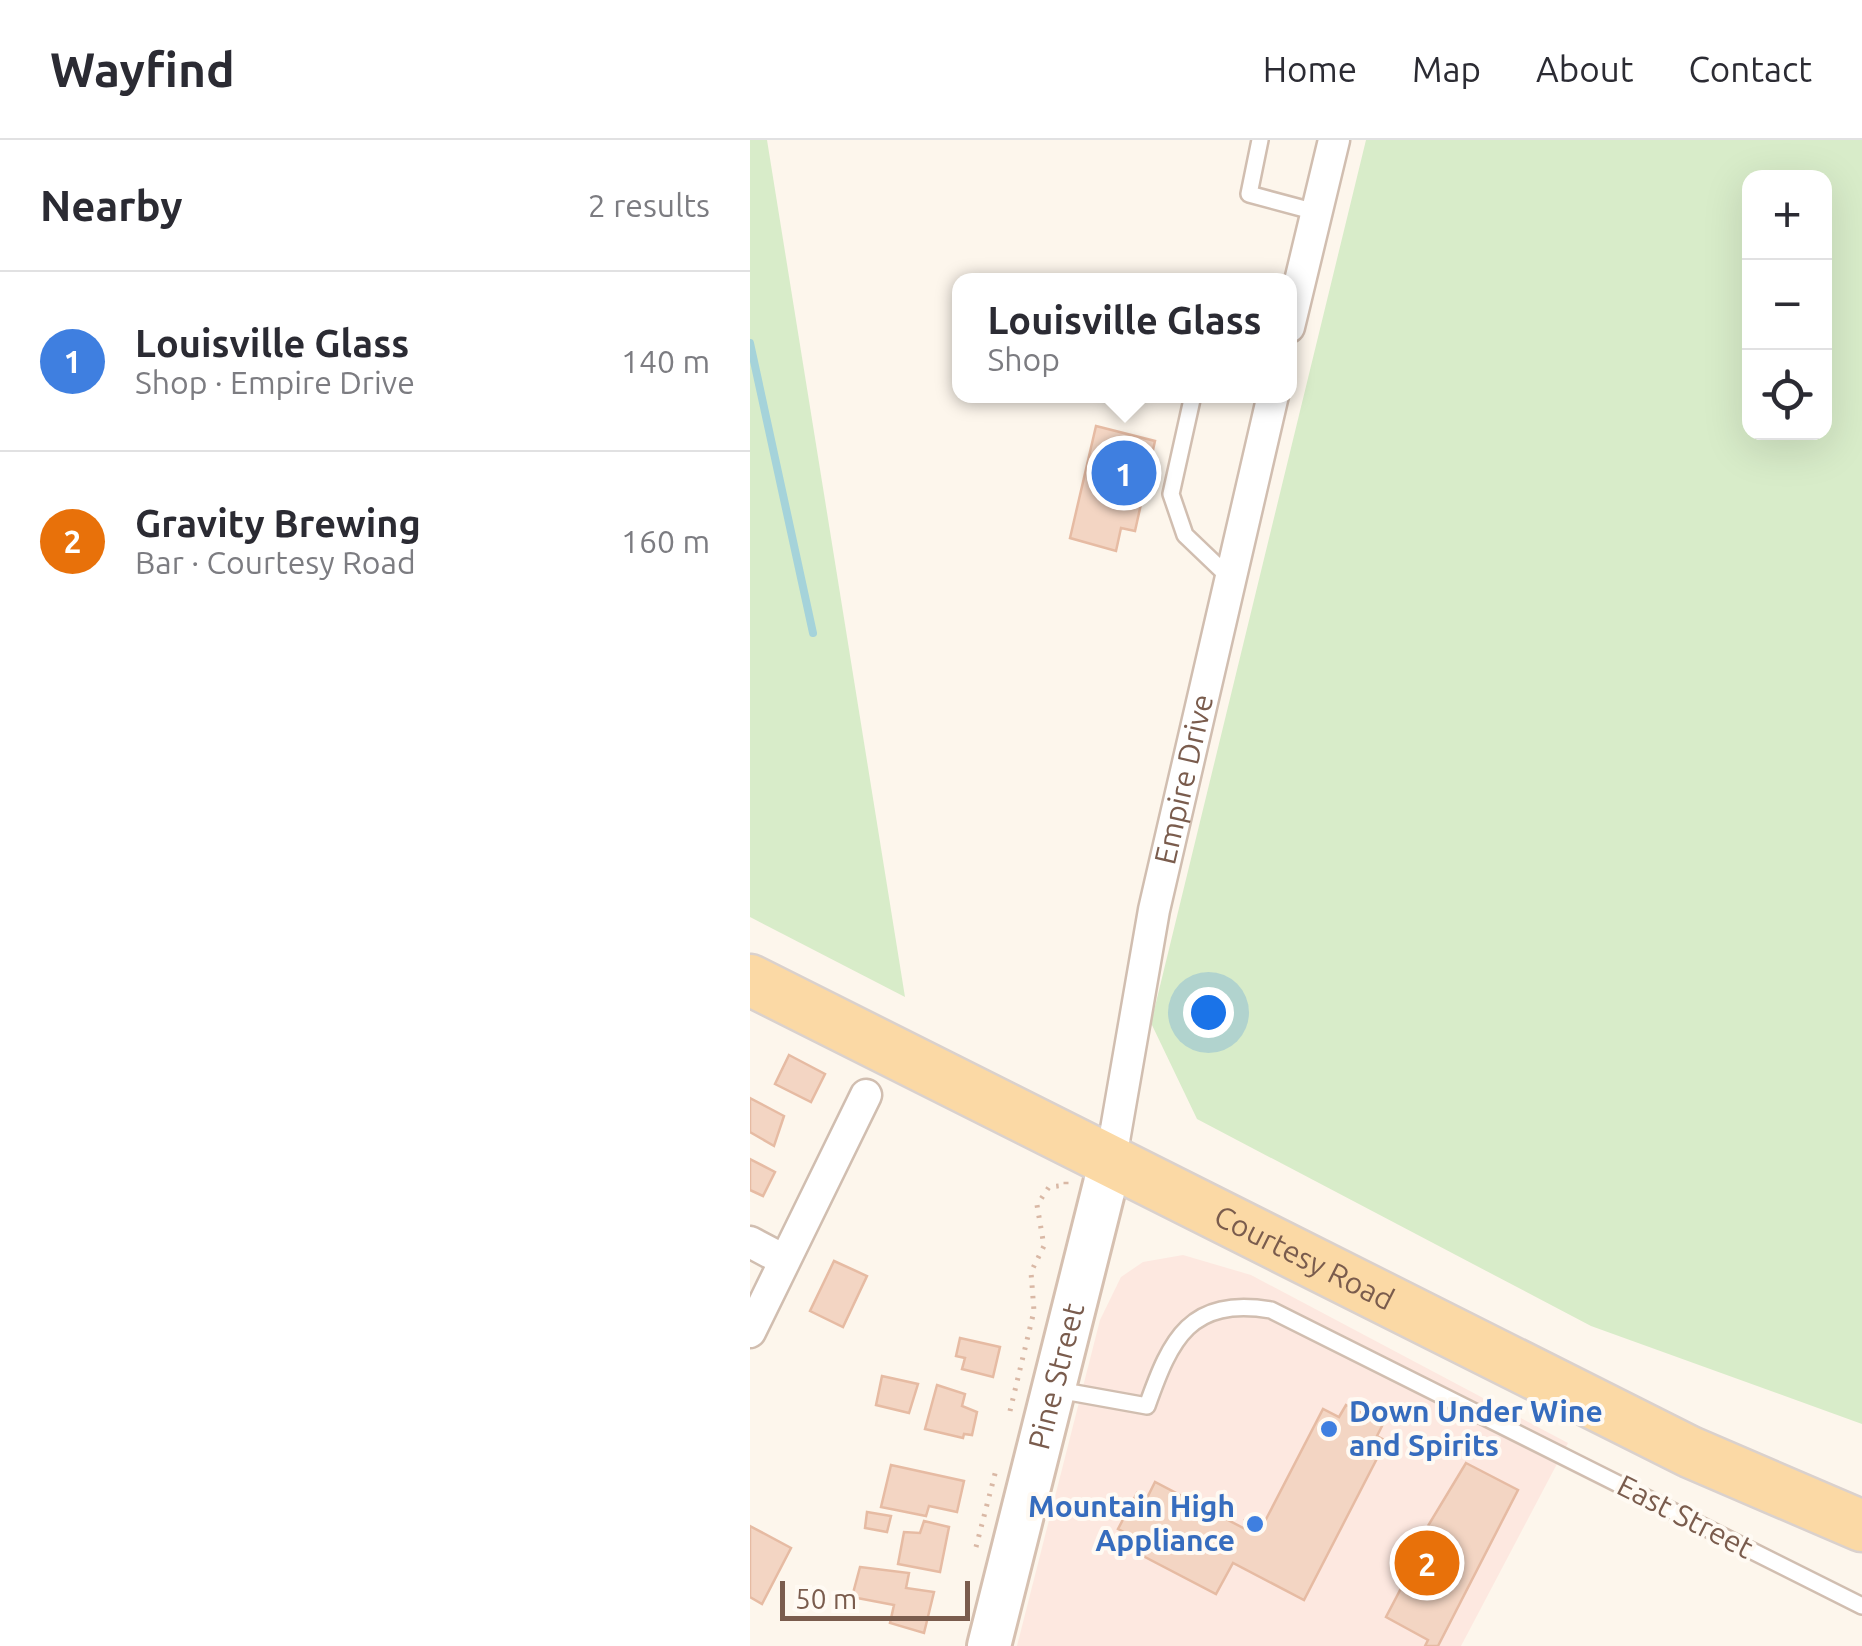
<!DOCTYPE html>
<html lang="en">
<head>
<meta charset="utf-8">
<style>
	body { margin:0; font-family:Ubuntu,sans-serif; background:#f2f2f3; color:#2b2b33 }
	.controls { position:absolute; right:30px; top:30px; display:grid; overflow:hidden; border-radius:20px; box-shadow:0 10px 40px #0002 }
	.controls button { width:90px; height:90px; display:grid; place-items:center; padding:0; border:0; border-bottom:2px solid #e1e1e2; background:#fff; color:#2b2b33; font:50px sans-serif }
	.scale { position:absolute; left:30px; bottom:25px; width:190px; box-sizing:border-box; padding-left:10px; border:5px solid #7a5c4d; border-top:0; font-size:28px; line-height:35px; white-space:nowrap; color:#7a5c4d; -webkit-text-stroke:8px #fffaf3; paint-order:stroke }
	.you { position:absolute; left:458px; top:872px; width:35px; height:35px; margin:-25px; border:8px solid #fff; border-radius:50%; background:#1a73e8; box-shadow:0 0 0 15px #1a73e833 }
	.badge { display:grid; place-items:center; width:65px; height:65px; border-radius:50%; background:#d93025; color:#fff; font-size:32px; font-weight:700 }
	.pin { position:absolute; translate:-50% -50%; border:5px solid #fff; box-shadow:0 2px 10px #0006 }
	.popup { position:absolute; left:202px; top:133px; width:345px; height:130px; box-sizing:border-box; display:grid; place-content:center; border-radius:20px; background:#fff; filter:drop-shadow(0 2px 8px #0005); font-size:32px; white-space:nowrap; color:#7c7c81 }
	.popup b { font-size:38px; color:#2b2b33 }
	.popup::after { content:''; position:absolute; left:50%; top:100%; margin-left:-20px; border:20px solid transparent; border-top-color:#fff }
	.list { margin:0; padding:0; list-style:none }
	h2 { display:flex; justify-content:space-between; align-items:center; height:130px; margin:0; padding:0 40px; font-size:42px }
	h2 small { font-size:32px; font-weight:400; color:#7c7c81 }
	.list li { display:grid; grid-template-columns:65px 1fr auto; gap:30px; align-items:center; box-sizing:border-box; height:180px; padding:0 40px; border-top:2px solid #e1e1e2 }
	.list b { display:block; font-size:38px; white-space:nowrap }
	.list p { margin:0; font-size:32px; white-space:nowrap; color:#7c7c81 }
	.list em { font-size:32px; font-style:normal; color:#7c7c81 }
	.icon { flex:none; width:55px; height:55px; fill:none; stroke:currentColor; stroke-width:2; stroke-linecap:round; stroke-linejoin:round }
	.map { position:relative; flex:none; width:1112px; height:1506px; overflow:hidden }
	header { display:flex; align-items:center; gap:60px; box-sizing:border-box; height:140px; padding:0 50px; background:#fff; border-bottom:2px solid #e1e1e2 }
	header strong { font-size:48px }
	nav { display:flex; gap:55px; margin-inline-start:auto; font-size:35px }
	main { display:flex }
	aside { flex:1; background:#fff }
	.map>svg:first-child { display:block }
</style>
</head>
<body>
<header>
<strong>Wayfind</strong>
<nav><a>Home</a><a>Map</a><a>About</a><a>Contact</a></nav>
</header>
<main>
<aside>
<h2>Nearby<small>2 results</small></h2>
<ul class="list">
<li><span class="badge" style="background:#3f7fe0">1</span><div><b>Louisville Glass</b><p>Shop · Empire Drive</p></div><em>140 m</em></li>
<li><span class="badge" style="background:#e8710a">2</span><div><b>Gravity Brewing</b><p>Bar · Courtesy Road</p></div><em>160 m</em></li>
</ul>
</aside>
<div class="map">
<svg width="1112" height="1506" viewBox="0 0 1112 1506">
	<rect width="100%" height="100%" fill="#fdf6ec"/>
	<polygon fill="#fde8e0" points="433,1115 501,1135 818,1303 711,1506 267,1506 350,1180 371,1137 393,1122"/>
	<g fill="#d8ecc9" fill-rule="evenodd">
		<polygon points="0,0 17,0 155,857 0,777"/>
		<path d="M 616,0 L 1112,0 L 1112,1284 L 841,1186 L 447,979 L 401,883 ZM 999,38 L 1074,38 L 1074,292 L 999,292 Z"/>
	</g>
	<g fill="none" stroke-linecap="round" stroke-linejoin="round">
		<polyline stroke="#a5d3da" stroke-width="8" points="0,203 63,493"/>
	</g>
	<g fill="#f3d5c3" stroke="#e6bba3" stroke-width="2.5">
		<polygon points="346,286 405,301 385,391 371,388 366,411 320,398"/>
		<polygon points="39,915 75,934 61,962 25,944"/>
		<polygon points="0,958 34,976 24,1006 0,992"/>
		<polygon points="0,1019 25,1032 13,1056 0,1050"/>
		<polygon points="84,1121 117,1136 93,1187 60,1171"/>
		<polygon points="210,1198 250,1207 243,1237 212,1229 215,1218 206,1216"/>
		<polygon points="132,1236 168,1244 159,1273 126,1265"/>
		<polygon points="187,1245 215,1254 212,1266 227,1272 222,1295 214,1294 213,1298 175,1289"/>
		<polygon points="596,1265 633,1284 627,1296 636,1301 554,1460 483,1423 466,1454 372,1405 378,1394 368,1389 378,1370 387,1353 397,1358 405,1342 499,1391 495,1380 509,1375 513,1385 573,1269 589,1277"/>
		<polygon points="716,1323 768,1350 688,1506 675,1506 678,1500 636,1477 659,1433 653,1430 661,1414"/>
		<polygon points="141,1325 214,1341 207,1372 179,1366 176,1376 131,1367"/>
		<polygon points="117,1372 141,1376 137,1392 115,1388"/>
		<polygon points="174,1381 199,1387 190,1432 148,1424 154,1392 170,1393"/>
		<polygon points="0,1386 41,1408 12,1464 0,1457"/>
		<polygon points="110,1427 159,1433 156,1448 184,1452 174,1493 140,1483 144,1465 102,1457"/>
	</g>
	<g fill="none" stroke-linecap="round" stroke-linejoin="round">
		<g stroke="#d1beb0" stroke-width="20">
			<g id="lane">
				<polyline points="510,0 499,54 566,72"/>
				<polyline points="443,255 421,354 435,395 481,439"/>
				<path d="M 308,1250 L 397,1266 C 421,1198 440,1157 521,1170 L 1112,1466"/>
			</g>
		</g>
		<g stroke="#d1beb0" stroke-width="35">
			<g id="street">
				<polyline points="539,187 584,0"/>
				<path id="s1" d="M 360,1024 L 404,770 L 523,255"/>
				<polyline points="0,1102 34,1120"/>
				<polyline points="0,1192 116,955"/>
			</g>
		</g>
		<g stroke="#d6c0b0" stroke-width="48">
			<g id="secondary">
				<path id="s2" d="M 239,1506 L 360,1024"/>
			</g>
		</g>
		<g stroke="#dad1cd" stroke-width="55">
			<g id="primary">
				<path id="s3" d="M 0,840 L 940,1312 L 1112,1386"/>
			</g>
		</g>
		<g stroke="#d9b8a5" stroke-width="5" stroke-dasharray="2.5 8" stroke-linecap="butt">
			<polyline points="260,1271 284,1171 281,1132 294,1106 287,1065 299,1047 316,1045 316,1038"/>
			<polyline points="226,1407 247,1326"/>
		</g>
		<use href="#lane" stroke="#fff" stroke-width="15"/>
		<use href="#street" stroke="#fff" stroke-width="30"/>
		<use href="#secondary" stroke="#fff" stroke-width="42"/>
		<use href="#primary" stroke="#fbd9a5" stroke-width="50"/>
	</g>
	<g fill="#3f7fe0" stroke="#fffaf3" stroke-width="4">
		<circle cx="579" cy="1289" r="10"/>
		<circle cx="505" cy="1384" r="10"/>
	</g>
	<g text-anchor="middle" stroke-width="8" stroke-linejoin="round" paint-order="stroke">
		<g font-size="30" fill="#7a5c4d" stroke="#fffaf3">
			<text dy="10" stroke="none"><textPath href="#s1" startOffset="392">Empire Drive</textPath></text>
			<text dy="10" stroke="none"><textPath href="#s3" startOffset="620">Courtesy Road</textPath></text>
			<text dy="10" stroke="none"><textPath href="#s2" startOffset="278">Pine Street</textPath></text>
			<text transform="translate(935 1377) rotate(27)" y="10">East Street</text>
		</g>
		<g font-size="30" font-weight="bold" fill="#366cbe" stroke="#fffaf3" text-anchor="start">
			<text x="599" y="1282">Down Under Wine<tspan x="599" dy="34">and Spirits</tspan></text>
			<text x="485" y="1377" text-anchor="end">Mountain High<tspan x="485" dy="34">Appliance</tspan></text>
		</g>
	</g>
</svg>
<div class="controls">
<button>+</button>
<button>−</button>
<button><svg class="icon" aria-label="locate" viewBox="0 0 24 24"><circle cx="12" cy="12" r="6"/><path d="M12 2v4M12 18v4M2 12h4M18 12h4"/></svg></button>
</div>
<div class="scale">50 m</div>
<div class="you"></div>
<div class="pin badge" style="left:374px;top:333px;background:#3f7fe0">1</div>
<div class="popup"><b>Louisville Glass</b>Shop</div>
<div class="pin badge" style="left:677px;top:1423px;background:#e8710a">2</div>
</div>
</main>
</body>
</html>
